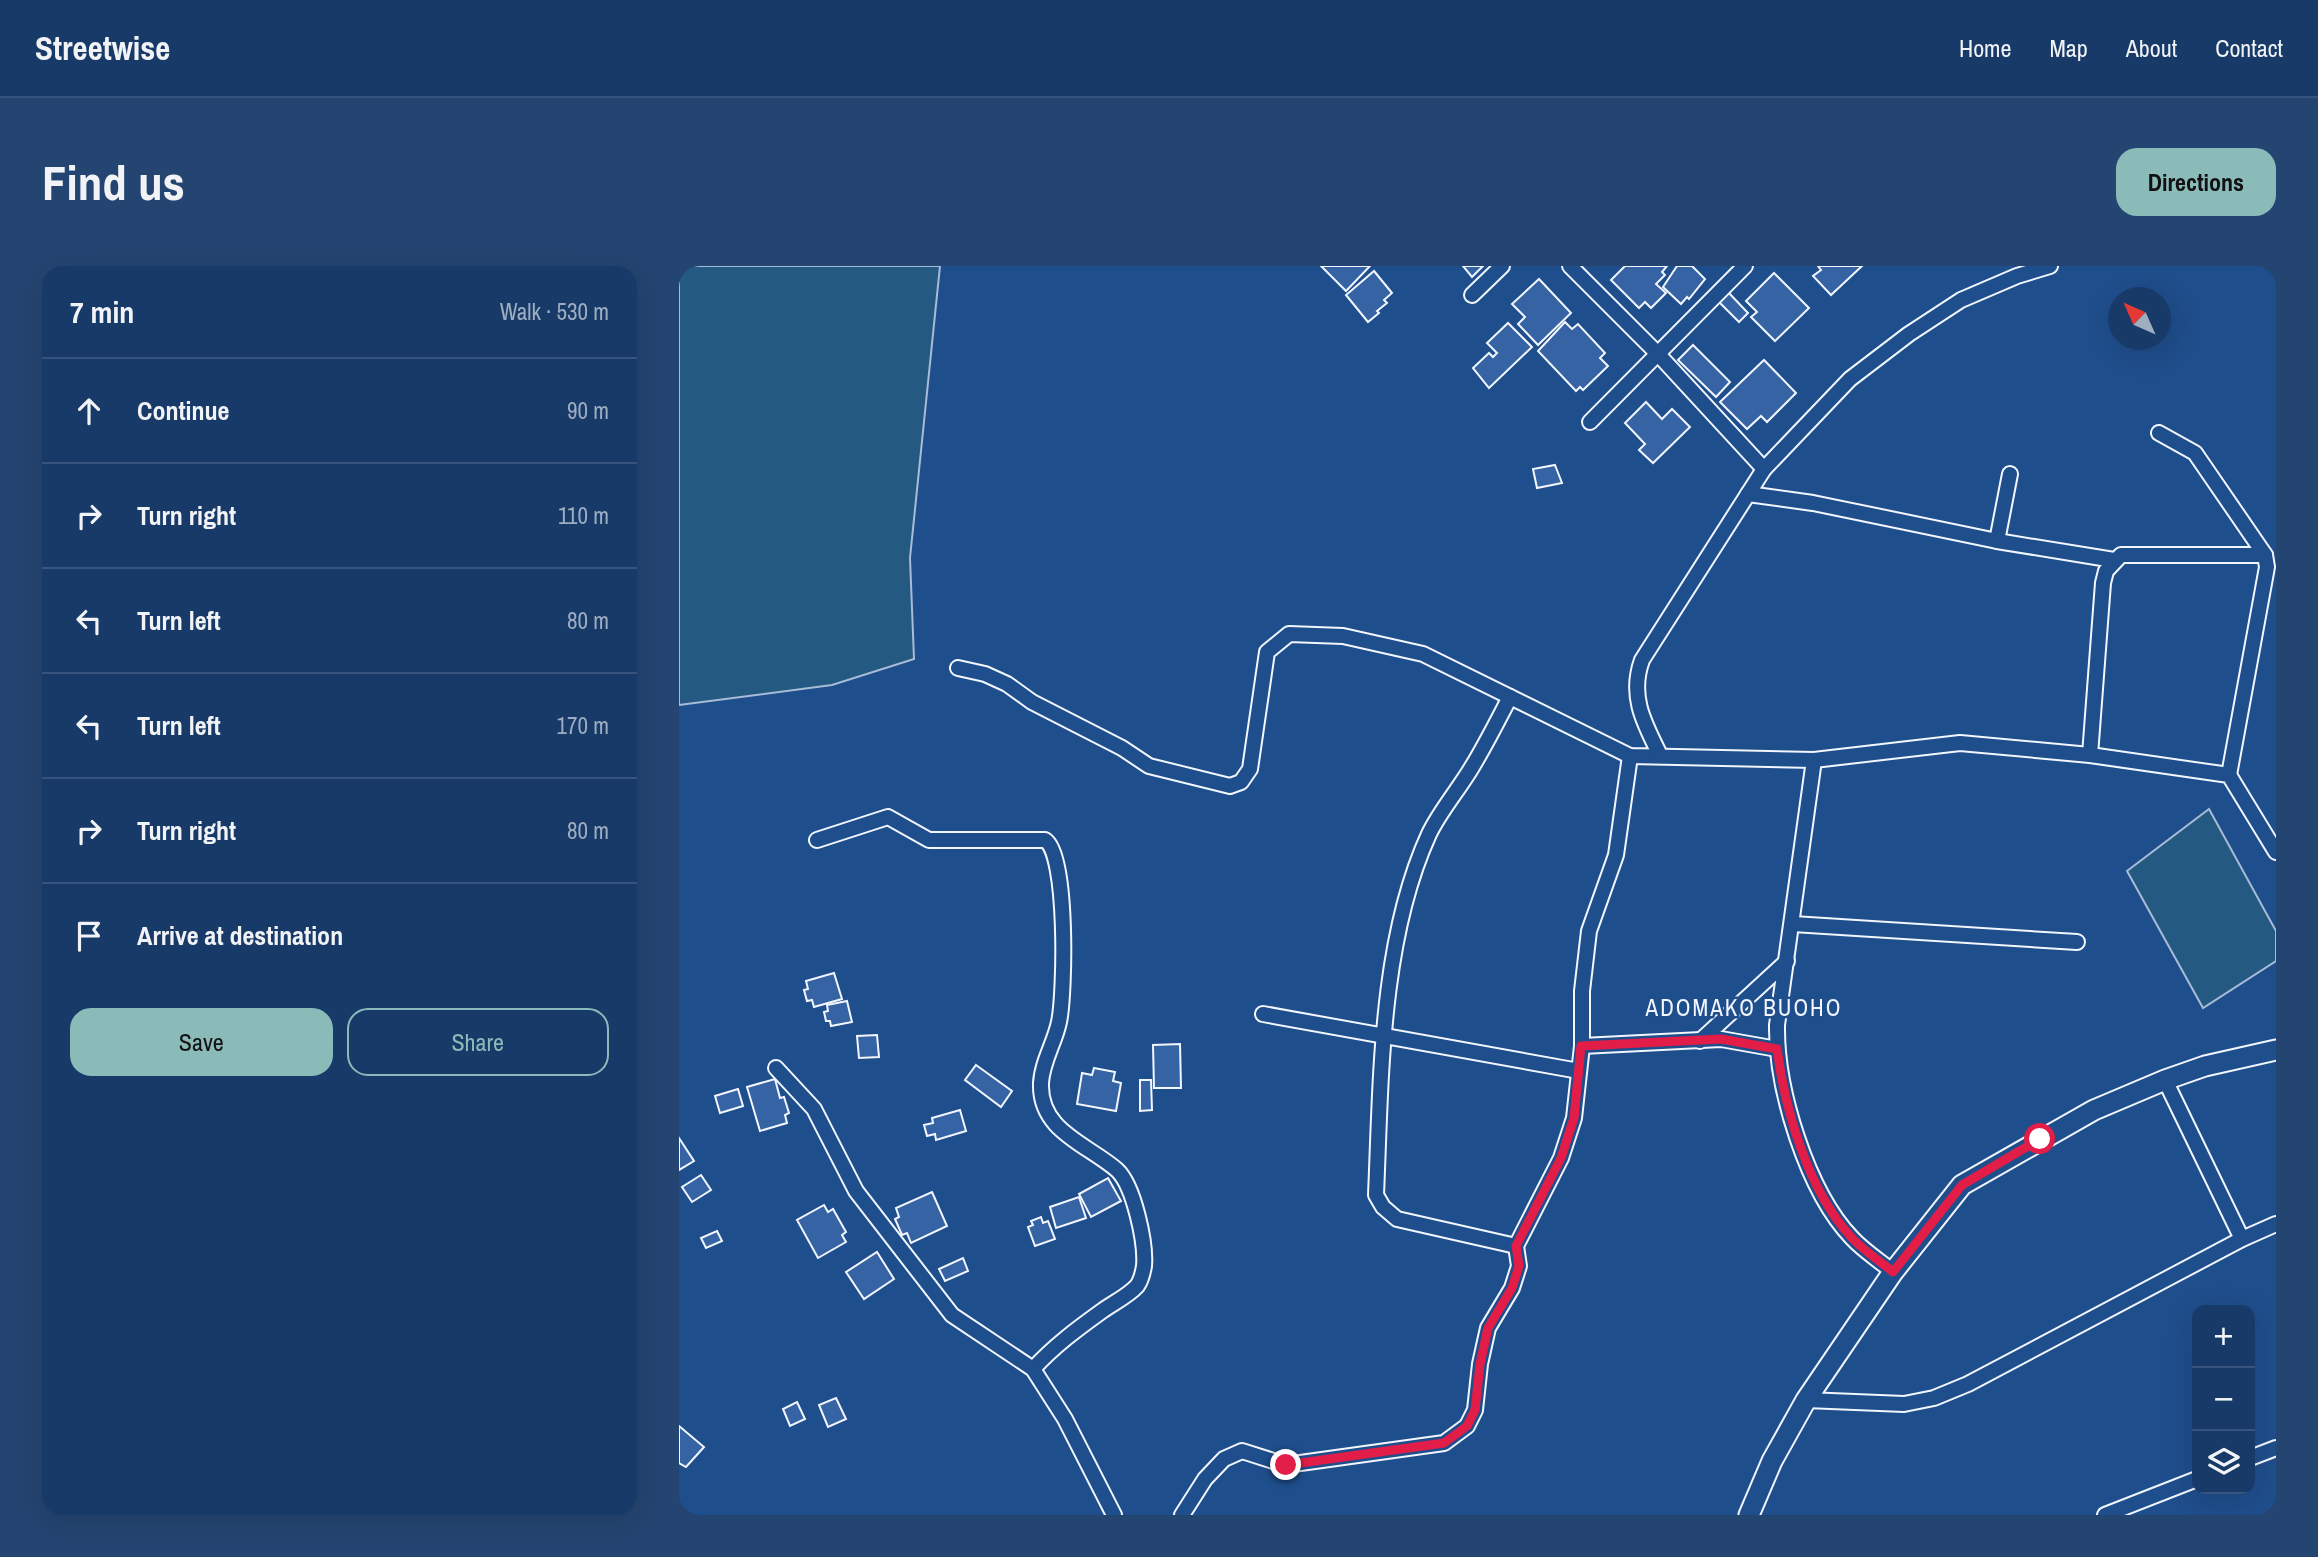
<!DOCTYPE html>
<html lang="en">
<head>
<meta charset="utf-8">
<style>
	body { margin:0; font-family:"Archivo Narrow",sans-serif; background:#244571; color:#f1f3f6 }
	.controls { position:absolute; right:21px; bottom:21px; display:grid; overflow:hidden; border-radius:14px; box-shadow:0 7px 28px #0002 }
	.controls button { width:63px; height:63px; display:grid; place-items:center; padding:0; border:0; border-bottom:2px solid #36547d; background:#173a69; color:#f1f3f6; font:35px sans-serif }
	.compass { position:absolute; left:1429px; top:21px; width:63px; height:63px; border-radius:50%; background:#173a69; box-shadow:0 7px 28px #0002; rotate:315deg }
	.stop { position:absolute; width:21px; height:21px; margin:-16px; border:5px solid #e11d48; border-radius:50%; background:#fff }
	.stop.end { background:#e11d48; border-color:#fff; box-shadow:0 2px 7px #0008 }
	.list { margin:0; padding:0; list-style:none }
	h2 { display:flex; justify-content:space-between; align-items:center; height:91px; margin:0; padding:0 28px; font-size:30px }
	h2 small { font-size:23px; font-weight:400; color:#9eadc0 }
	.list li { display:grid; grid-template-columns:46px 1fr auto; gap:21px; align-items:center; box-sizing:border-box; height:105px; padding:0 28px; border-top:2px solid #36547d }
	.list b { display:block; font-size:26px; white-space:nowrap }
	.list em { font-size:23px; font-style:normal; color:#9eadc0 }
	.actions { display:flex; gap:14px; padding:21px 28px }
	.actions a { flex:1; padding:16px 0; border:2px solid #8bbbb9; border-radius:21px; text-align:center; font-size:24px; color:#8bbbb9 }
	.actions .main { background:#8bbbb9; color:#111 }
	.icon { flex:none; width:38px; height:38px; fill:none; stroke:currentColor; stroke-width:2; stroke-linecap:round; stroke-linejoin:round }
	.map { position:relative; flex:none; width:1597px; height:1249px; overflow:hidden; border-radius:21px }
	header { display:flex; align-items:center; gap:42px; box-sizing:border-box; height:98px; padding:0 35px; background:#173a69; border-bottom:2px solid #36547d }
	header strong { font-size:33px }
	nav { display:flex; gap:38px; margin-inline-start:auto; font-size:24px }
	.intro { display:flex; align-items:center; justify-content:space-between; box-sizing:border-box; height:168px; padding:0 42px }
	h1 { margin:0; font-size:49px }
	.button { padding:18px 32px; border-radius:21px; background:#8bbbb9; color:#111; font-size:24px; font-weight:700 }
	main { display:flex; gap:42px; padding:0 42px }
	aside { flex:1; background:#173a69; border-radius:21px; box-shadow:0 7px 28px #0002 }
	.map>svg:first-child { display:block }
</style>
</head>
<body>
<header>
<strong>Streetwise</strong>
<nav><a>Home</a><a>Map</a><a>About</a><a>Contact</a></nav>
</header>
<div class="intro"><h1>Find us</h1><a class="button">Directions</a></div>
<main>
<aside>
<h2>7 min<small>Walk · 530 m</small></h2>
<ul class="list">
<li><svg class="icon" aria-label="ahead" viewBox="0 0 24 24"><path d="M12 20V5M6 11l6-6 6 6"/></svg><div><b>Continue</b></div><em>90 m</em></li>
<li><svg class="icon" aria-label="right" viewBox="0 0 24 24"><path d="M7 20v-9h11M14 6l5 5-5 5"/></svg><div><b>Turn right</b></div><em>110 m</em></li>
<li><svg class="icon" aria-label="left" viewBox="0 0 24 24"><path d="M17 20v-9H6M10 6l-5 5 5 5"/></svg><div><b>Turn left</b></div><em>80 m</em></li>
<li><svg class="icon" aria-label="left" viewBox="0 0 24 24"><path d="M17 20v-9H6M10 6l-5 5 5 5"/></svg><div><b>Turn left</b></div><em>170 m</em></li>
<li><svg class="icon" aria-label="right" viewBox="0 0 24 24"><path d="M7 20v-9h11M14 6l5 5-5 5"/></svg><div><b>Turn right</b></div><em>80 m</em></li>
<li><svg class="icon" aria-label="arrive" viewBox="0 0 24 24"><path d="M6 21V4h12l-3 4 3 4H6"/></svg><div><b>Arrive at destination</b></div></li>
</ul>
<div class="actions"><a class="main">Save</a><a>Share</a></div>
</aside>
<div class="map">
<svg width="1597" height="1249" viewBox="0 0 1597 1249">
	<rect width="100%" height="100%" fill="#1f4e8c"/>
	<g fill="#245a82" stroke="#a8bbd7" stroke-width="2">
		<polygon points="0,0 261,0 231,292 235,393 153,419 0,439"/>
		<polygon points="1530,543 1597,665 1597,695 1524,742 1448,605"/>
	</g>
	<g fill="#3563a3" stroke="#f2f6ff" stroke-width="2">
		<polygon points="642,0 691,0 667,25"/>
		<polygon points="784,0 804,0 793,11"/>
		<polygon points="946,0 988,0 983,6 986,9 977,18 987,27 972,42 966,36 960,42 932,14"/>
		<polygon points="998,0 1013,0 1026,13 1010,33 1008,31 1002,38 984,21"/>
		<polygon points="1183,0 1152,29 1134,10 1142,4 1139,0"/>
		<polygon points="695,5 713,27 705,34 708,37 698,45 700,47 689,56 667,29"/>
		<polygon points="1095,7 1130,42 1096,75 1072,51 1078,46 1067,35"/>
		<polygon points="860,13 892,47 859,79 839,58 846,51 833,38"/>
		<polygon points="1049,26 1069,47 1060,56 1039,35"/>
		<polygon points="886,56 893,63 899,58 926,87 921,92 929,100 904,124 901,121 897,125 859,85"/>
		<polygon points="829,57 853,81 810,122 794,102 810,87 814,91 818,87 808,77"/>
		<polygon points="1014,79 1051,116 1037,131 999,94"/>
		<polygon points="1085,94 1117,127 1088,156 1082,150 1068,163 1041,136"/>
		<polygon points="967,136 983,153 993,143 1011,161 974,197 960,184 966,178 946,157"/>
		<polygon points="876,199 883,217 858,222 854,203"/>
		<polygon points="155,707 163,733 135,741 133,734 128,735 125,724 129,723 127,715"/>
		<polygon points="168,735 173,756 152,760 151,755 147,755 145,746 149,745 148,739"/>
		<polygon points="198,769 200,791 180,792 178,770"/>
		<polygon points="501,778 502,822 475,822 474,779"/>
		<polygon points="297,799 333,825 322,841 286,814"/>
		<polygon points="415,802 436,806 434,815 442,817 437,845 398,838 403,807 413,809"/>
		<polygon points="96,813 101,832 105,831 110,847 106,849 108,857 81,865 68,821"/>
		<polygon points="461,814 472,814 473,844 461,845"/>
		<polygon points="59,823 64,840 41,847 36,830"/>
		<polygon points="281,844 287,865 257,874 256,868 248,870 245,859 254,857 253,852"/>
		<polygon points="0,872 15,895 0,904"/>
		<polygon points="22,909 32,924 13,936 3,921"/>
		<polygon points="429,912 442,935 412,951 400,928"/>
		<polygon points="253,926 268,960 232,977 228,967 223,969 216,953 220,951 217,942"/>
		<polygon points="400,931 407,952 377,962 371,941"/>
		<polygon points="145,939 149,946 154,943 167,966 163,969 167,976 139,992 118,954"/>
		<polygon points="362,951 364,957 369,955 376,973 356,980 349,961 354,959 352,955"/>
		<polygon points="38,965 43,975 27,982 22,972"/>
		<polygon points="198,986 215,1013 185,1033 167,1006"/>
		<polygon points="284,992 289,1005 266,1015 260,1003"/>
		<polygon points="157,1132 167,1153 149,1161 140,1139"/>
		<polygon points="118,1136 126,1153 111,1160 104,1143"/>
		<polygon points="0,1160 25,1181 7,1201 0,1197"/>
	</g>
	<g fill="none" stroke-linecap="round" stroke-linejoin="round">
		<g stroke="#f2f6ff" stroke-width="18">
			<g id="street">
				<polyline points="891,0 978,87 1085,203"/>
				<polyline points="793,29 823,0"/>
				<polyline points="911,156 1066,0"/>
				<polyline points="1480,167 1516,187 1586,289 1588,301 1550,509"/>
				<polyline points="1069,228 1134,237 1318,275 1435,294"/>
				<polyline points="1318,275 1331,208"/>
				<polyline points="279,402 306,408 328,418 353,436 443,482 470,500 551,520 562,516 571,503 588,386 610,368 664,370 744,388 951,490 1135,494 1281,477 1411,489 1550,509 1597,586"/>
				<path d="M 831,431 C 819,454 807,478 793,501 C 780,523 761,545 750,568 C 701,675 702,814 697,929 L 704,941 L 718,953 L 837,980"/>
				<path d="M 981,489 C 965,457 950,430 963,394 L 1085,203 L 1171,113 L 1230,68 L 1282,34 L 1338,10 L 1371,0"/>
				<polyline points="1411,489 1424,317 1427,305 1442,289 1586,289"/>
				<path d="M 1135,494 L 1098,759 C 1097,823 1128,925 1173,972 C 1185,985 1201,995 1214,1006"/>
				<path d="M 138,574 L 209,551 L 250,574 L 366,574 C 389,587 386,728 380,756 C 376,776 363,796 362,817 C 360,865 408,878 438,904 C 455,920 467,977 465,1000 C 464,1006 461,1016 458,1020 C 449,1030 434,1037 423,1045 C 398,1063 375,1080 354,1103"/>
				<polyline points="1114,658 1398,676"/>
				<polyline points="584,748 900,805"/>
				<polyline points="1021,775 1108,695"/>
				<polyline points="903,780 1042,773 1098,783"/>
				<polyline points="97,802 135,843 177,925 273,1049 354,1103 386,1153 435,1249"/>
				<polyline points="1486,814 1563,973"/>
				<polyline points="1127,1134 1225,1138 1255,1132 1289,1118 1563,973 1597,958"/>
				<polyline points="1571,1192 1597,1182"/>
				<polyline points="503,1249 526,1213 545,1193 563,1185 607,1199 765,1177 788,1160 796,1144 801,1098 809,1062 833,1022 840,1000 837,980 882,892 895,852 903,780 903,725 910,665 937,589 951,490"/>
				<polyline points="1426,1249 1518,1213"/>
			</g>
		</g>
		<g stroke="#f2f6ff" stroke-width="23">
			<polyline id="secondary" points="1070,1249 1093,1195 1127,1134 1214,1006 1283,919 1415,844 1486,814 1526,800 1597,784"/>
		</g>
		<use href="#street" stroke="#1f4e8c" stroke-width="14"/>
		<use href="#secondary" stroke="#1f4e8c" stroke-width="19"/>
	</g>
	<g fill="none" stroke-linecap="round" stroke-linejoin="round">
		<path stroke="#e11d48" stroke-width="9" d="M 607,1199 L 765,1177 L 788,1160 L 796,1144 L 801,1098 L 809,1062 L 833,1022 L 840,1000 L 837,980 L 882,892 L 895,852 L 902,780 L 1042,773 L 1098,783 C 1106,844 1129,925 1173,972 C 1185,985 1201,995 1214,1006 L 1283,919 L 1361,873"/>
	</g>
	<g text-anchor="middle" stroke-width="5" stroke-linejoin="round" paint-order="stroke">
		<g font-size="23" letter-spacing="2" fill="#f2f6ff" stroke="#1f4e8c">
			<text x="1065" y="750">ADOMAKO BUOHO</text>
		</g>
	</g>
</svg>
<div class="controls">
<button>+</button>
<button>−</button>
<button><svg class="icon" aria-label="layers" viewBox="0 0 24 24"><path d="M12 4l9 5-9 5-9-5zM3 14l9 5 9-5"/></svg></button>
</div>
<svg class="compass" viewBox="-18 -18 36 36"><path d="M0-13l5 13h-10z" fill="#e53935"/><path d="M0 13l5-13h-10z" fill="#9eadc0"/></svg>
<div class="stop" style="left:1361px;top:873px"></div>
<div class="stop end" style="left:607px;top:1199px"></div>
</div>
</main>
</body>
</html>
